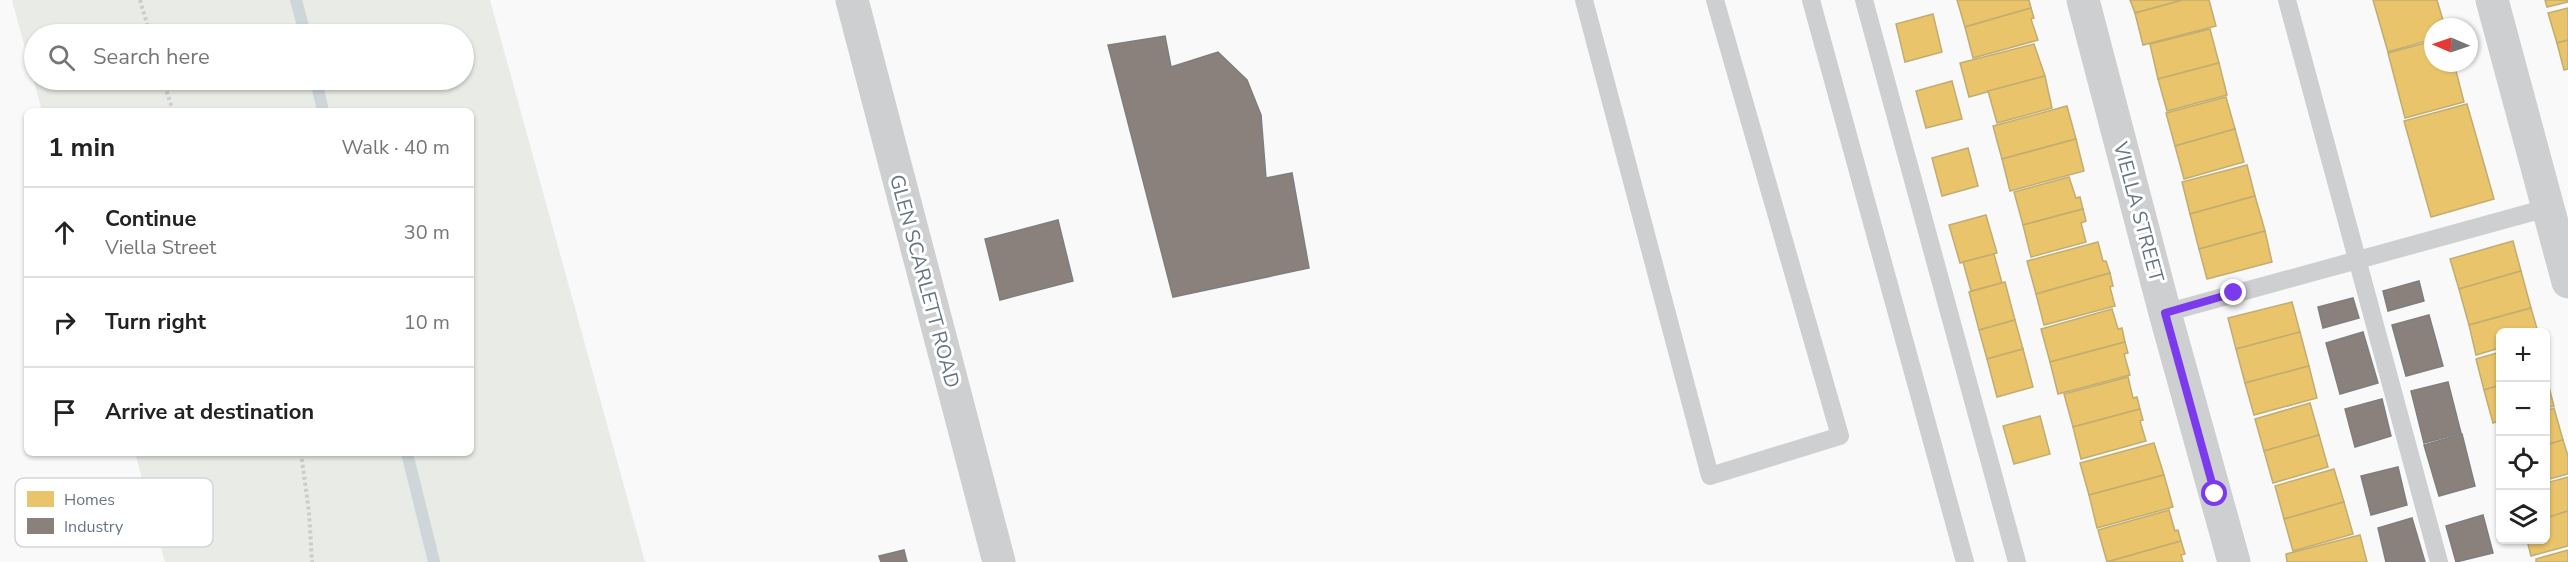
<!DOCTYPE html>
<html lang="en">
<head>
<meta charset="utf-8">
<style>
	body { margin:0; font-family:"Nunito Sans",sans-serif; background:#f6f6f6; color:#222 }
	.controls { position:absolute; right:18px; bottom:18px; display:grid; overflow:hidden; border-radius:9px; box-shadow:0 2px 4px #0004 }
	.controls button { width:54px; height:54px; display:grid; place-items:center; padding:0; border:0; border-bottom:2px solid #e0e0e0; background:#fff; color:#222; font:30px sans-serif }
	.compass { position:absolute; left:2424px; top:18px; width:54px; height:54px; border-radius:50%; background:#fff; box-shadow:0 2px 4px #0004; rotate:272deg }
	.stop { position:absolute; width:18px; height:18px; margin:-14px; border:4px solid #7c3aed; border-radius:50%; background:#fff }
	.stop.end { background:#7c3aed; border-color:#fff; box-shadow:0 2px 6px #0008 }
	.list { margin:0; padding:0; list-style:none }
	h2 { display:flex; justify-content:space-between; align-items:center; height:78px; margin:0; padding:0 24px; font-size:26px }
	h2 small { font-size:20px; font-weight:400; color:#767676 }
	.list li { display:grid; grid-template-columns:39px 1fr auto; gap:18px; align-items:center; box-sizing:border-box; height:90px; padding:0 24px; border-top:2px solid #e0e0e0 }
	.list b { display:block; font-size:22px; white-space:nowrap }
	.list p { margin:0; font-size:20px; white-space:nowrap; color:#767676 }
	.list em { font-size:20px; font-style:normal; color:#767676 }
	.icon { flex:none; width:33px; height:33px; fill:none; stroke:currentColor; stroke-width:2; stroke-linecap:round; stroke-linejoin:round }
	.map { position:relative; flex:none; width:2568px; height:562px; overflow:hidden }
	.search { position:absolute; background:#fff; box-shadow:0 2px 4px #0004; left:24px; top:24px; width:450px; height:66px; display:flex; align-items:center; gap:15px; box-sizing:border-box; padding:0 21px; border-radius:33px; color:#767676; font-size:22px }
	.panel { position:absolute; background:#fff; box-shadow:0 2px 4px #0004; left:24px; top:108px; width:450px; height:348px; border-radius:9px }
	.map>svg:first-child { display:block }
</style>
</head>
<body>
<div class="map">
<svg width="2568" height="562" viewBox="0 0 2568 562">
	<rect width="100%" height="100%" fill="#f9f9f9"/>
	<path fill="#e8ebe6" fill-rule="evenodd" d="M 12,0 L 490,0 L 645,562 L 165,562 L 135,453 L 471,453 L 471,111 L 42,111 ZM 34,34 L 464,34 L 464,80 L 34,80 Z"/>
	<g fill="#e9c46a" stroke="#c1ad72" stroke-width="1.5">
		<polygon points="1957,0 2029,0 2031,8 1965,27"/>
		<polygon points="2130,0 2183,0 2135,13"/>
		<polygon points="2183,0 2209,0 2216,26 2143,45 2135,13"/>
		<polygon points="2373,0 2437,0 2445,27 2433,27 2433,39 2388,52"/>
		<polygon points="2545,0 2568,0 2568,2 2547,7"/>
		<polygon points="2031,8 2034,18 2031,19 2038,40 1973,58 1965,27"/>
		<polygon points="2568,8 2568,40 2557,43 2548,13"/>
		<polygon points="1933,14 1942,52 1905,62 1896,24"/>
		<polygon points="2210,29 2219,63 2158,79 2150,44"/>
		<polygon points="2568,40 2568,69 2564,70 2557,43"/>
		<polygon points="2433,41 2433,63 2454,63 2464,102 2405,118 2388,53"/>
		<polygon points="2034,44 2045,76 1969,97 1960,63"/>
		<polygon points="2219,63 2227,95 2167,111 2158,79"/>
		<polygon points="2045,76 2052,108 1997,123 1988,91"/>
		<polygon points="1952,81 1962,119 1926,128 1916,91"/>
		<polygon points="2226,97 2235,129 2175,146 2166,113"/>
		<polygon points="2467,104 2494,199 2431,217 2404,121"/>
		<polygon points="2067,106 2076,139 2002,159 1993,126"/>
		<polygon points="2235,129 2244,162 2184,179 2175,146"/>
		<polygon points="2076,139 2084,171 2010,191 2002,159"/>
		<polygon points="1968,148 1978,186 1942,196 1932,158"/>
		<polygon points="2247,165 2255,196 2190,214 2182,182"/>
		<polygon points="2069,177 2076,198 2080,197 2083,209 2023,225 2014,192"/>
		<polygon points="2255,196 2265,231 2199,249 2190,214"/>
		<polygon points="2083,209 2086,221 2081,223 2086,242 2031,257 2023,225"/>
		<polygon points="1986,215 1997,253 1960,263 1949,225"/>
		<polygon points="2265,231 2272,262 2207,279 2199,249"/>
		<polygon points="2513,241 2521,271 2459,289 2450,259"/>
		<polygon points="2098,242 2103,261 2106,261 2110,273 2036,294 2027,261"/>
		<polygon points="1994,254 2002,283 1971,291 1963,262"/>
		<polygon points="2521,271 2531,308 2469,325 2459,289"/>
		<polygon points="2110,273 2113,286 2110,287 2115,306 2044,325 2036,294"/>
		<polygon points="2005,282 2015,320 1979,330 1969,292"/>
		<polygon points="2292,302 2300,332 2236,349 2228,318"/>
		<polygon points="2531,308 2538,332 2500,332 2500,348 2476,355 2469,325"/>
		<polygon points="2112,309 2118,329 2122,328 2125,342 2050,362 2041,329"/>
		<polygon points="2015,320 2023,349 1987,359 1979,330"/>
		<polygon points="2300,332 2309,366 2245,383 2236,349"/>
		<polygon points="2125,342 2128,353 2124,354 2130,375 2058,394 2050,362"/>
		<polygon points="2023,349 2033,387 1997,397 1987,359"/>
		<polygon points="2500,352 2500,385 2484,390 2476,359"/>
		<polygon points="2309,366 2317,398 2254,415 2245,383"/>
		<polygon points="2546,376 2554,406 2546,408"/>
		<polygon points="2128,377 2133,398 2137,397 2140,409 2073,427 2064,394"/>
		<polygon points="2500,385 2500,421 2493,423 2484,390"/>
		<polygon points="2310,403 2319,435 2264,451 2255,419"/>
		<polygon points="2554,408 2563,440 2546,445 2546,411"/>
		<polygon points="2140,409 2143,420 2140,421 2146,441 2081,459 2073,427"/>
		<polygon points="2040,416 2050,454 2014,464 2003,426"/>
		<polygon points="2319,435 2328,467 2273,483 2264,451"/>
		<polygon points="2563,440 2568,456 2568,474 2546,480 2546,445"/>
		<polygon points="2154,443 2164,475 2089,495 2080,463"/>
		<polygon points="2334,469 2344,502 2284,519 2275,486"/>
		<polygon points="2164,475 2173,507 2097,528 2089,495"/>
		<polygon points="2568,477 2568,511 2546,518 2546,483"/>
		<polygon points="2344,502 2353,534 2293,551 2284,519"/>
		<polygon points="2169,510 2175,531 2178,530 2181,541 2107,562 2098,530"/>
		<polygon points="2568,511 2568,546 2531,556 2527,540 2546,540 2546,518"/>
		<polygon points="2360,535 2367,562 2287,562 2286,554"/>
		<polygon points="2181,541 2185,554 2181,555 2183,562 2107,562"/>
		<polygon points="2568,550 2568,562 2536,562 2536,559"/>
	</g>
	<g fill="#8a817c" stroke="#7f7e7e" stroke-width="1.5">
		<polygon points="1165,36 1171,67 1218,52 1247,80 1261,115 1266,178 1292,173 1309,268 1173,297 1108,45"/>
		<polygon points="1058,220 1073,281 1000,300 985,239"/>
		<polygon points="2419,281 2424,301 2388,311 2383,291"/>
		<polygon points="2353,298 2359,318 2323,328 2318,307"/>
		<polygon points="2429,315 2443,366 2406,376 2392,325"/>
		<polygon points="2363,332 2378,383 2340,394 2326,343"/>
		<polygon points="2448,382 2461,433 2424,443 2411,391"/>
		<polygon points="2382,399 2391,436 2355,447 2345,409"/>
		<polygon points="2462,434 2475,486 2439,496 2424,445"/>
		<polygon points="2398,467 2407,505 2371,515 2361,476"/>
		<polygon points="2483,515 2493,553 2456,562 2446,526"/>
		<polygon points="2412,518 2425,562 2386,562 2378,528"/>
		<polygon points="904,550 907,562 881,562 879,556"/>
	</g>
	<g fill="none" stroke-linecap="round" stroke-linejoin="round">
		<g stroke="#ced6d9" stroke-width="12">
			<polyline points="296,0 305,34"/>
			<polyline points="316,80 323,111"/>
			<polyline points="407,453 434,562"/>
		</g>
		<g stroke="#cbcccd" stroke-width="4" stroke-dasharray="3 3" stroke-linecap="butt">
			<polyline points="140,0 150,34"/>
			<polyline points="163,80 173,111"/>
			<polyline points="301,453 309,512 312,562"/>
		</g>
		<g stroke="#cecfd0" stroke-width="18">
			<polyline points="1584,0 1710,476 1840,436 1715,0"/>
			<polyline points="1811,0 1965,562"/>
			<polyline points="1864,0 2017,562"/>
			<polyline points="2287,0 2439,562"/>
			<polyline points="2165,313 2547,208"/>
		</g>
		<g stroke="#cecfd0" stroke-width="33">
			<polyline points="852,0 999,562"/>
			<polyline points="2083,0 2165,313 2234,562"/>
			<polyline points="2492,0 2568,282"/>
		</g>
	</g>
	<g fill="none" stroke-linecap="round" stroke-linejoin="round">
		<polyline stroke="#7c3aed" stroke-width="8" points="2215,494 2165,313 2234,293"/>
	</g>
	<g text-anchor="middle" stroke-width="6" stroke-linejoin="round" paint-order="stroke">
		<g font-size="20" fill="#657683" stroke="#fff">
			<text transform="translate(2139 212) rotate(75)" y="7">VIELLA STREET</text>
			<text transform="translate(925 281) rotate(75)" y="7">GLEN SCARLETT ROAD</text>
		</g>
	</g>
	<rect x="15" y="478" width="198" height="69" rx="9" fill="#fff" stroke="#d1d6da" stroke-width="1.5"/>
	<rect x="27" y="491" width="27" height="16" fill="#e9c46a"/>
	<rect x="27" y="518" width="27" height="16" fill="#8a817c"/>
	<g font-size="16" fill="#657683">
		<text x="64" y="505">Homes</text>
		<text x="64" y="532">Industry</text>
	</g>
</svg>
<div class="controls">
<button>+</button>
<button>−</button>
<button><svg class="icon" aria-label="locate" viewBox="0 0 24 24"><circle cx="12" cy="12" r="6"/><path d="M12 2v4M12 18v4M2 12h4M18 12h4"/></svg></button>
<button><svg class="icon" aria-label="layers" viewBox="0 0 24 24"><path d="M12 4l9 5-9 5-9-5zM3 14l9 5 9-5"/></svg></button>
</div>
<svg class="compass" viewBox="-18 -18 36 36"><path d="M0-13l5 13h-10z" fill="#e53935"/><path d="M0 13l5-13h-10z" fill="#767676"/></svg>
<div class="stop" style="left:2215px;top:494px"></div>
<div class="stop end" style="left:2234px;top:293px"></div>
<div class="search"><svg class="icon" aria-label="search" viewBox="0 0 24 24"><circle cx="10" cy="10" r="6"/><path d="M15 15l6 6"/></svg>Search here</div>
<section class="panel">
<h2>1 min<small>Walk · 40 m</small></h2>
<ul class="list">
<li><svg class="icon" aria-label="ahead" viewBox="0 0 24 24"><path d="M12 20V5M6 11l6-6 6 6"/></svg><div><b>Continue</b><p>Viella Street</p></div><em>30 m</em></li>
<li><svg class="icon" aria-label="right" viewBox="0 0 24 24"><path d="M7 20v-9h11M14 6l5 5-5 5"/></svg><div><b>Turn right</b></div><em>10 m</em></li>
<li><svg class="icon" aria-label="arrive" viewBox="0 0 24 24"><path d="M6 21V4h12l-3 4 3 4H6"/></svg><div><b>Arrive at destination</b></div></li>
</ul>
</section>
</div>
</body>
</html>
